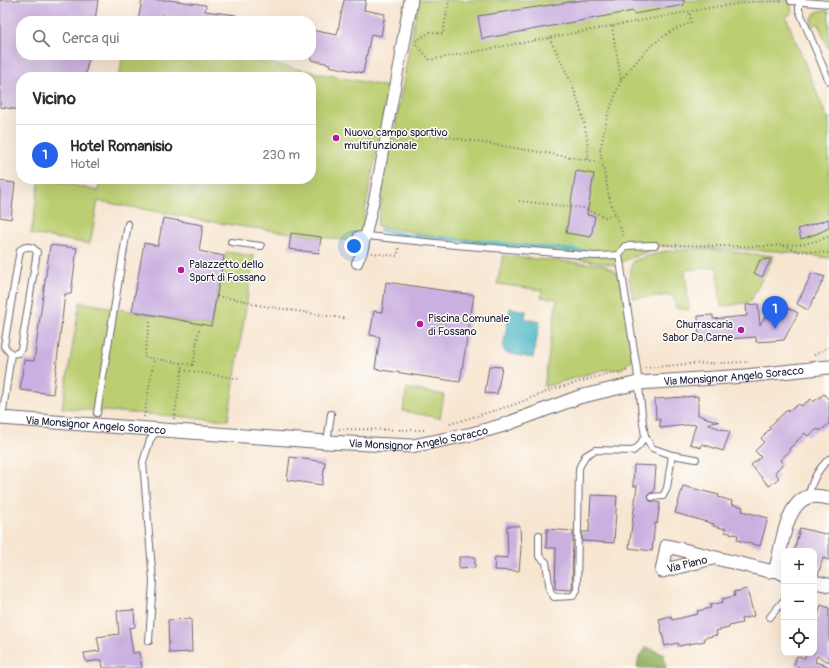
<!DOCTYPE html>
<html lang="it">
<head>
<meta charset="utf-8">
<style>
	body { margin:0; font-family:Pangolin,sans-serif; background:#f2f2f3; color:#2b2b33 }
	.controls { position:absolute; right:12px; bottom:12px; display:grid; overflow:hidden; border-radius:8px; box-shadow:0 4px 16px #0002 }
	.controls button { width:36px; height:36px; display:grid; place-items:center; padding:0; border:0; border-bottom:1px solid #e1e1e2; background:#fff; color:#2b2b33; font:20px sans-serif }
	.you { position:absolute; left:354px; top:246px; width:14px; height:14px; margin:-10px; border:3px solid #fff; border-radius:50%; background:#1a73e8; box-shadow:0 0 0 6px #1a73e833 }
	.badge { display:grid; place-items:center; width:26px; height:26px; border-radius:50%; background:#2563eb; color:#fff; font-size:13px; font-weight:700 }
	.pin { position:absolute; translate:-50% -33px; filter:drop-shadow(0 1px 2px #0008) }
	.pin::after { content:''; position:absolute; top:21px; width:14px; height:12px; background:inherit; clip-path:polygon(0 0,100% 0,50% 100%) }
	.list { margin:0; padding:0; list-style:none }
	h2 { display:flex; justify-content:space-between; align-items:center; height:52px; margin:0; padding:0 16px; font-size:17px }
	h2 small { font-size:13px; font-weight:400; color:#7c7c81 }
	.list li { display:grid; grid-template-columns:26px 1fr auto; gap:12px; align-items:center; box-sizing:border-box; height:60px; padding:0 16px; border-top:1px solid #e1e1e2 }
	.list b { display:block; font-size:15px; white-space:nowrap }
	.list p { margin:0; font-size:13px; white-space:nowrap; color:#7c7c81 }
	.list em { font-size:13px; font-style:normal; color:#7c7c81 }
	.icon { flex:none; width:22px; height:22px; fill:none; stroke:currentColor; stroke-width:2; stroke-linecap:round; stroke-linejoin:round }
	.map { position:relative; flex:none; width:829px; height:668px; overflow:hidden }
	.search { position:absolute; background:#fff; box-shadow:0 4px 16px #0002; left:16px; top:16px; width:300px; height:44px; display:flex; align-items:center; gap:10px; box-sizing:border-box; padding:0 14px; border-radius:16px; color:#7c7c81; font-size:15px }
	.panel { position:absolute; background:#fff; box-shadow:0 4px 16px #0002; left:16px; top:72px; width:300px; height:112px; border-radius:16px }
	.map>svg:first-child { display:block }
</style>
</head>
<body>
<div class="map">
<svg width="829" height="668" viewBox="0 0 829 668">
	<rect width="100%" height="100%" fill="#fdfcf7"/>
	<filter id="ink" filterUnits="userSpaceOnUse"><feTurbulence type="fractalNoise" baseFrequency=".025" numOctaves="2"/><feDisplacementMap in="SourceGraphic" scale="8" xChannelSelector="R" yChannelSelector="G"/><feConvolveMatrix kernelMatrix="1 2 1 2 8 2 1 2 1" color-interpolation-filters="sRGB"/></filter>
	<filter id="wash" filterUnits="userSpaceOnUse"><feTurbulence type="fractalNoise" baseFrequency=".012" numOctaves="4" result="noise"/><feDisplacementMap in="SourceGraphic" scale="16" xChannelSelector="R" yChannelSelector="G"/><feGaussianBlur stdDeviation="0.9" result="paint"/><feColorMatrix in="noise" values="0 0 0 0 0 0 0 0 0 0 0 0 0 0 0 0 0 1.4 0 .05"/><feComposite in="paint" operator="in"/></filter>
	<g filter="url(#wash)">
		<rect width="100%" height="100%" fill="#f7e5d0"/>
		<g fill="#bbce71" stroke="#6e7856">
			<polygon points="418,0 790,0 792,13 786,17 827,118 829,117 829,258 776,251 661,246 614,265 377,226 382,199 379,198 389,132 394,133"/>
			<path d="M 823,10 L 829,11 L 829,50 L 818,23 L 812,27 C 811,20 812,17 816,12 Z"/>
			<polygon points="123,55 227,55 389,87 359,242 231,225 98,201 90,244 31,234 40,179 49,179 98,191 100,179 311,179 311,77 119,77"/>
			<polygon points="705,249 774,256 750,302 721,307 717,267 685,270 689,310 676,308 673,295 633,298 629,278 633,261 665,251"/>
			<polygon points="226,252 254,256 228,420 62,408 80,302 211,326"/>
			<path d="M 503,256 L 603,265 C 608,268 613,269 617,273 C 623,280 630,347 632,360 L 621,369 L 602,370 L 544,387 L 557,299 L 541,297 L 542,290 L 497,284 Z"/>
			<polygon points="407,388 444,395 440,418 403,411"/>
		</g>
		<polygon fill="#94b163" stroke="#5b6a4f" points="647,647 664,655 666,668 637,668 639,657"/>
		<polygon fill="#4bb7c6" stroke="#366c80" points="510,308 526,311 525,319 540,322 533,358 506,353 503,348"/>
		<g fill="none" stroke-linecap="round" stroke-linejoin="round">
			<polyline stroke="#4bb7c6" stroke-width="3.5" points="381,230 406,235 591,252"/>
		</g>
		<g id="blocks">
			<g fill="#cab0e0">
				<polygon points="0,0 98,0 95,21 21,21 21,55 89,55 85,77 21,77 21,110 0,107"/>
				<polygon points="142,0 169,0 206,5 205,11 236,15 236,21 185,21 161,15 160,21 138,21"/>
				<polygon points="344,0 366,0 364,10 385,14 381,36 371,34 363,73 329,66 330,64 311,60 311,30 337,35"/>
				<polygon points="583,0 684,0 684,5 634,14 633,11 482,39 478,16"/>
				<polygon points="576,171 594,174 587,215 595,216 591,237 566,233"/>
				<polygon points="0,181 15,183 11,219 0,217"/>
				<polygon points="163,218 203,225 199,251 224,256 211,326 132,311 144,243 158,246"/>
				<polygon points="829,219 829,228 816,234 801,239 798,229"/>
				<polygon points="291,233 321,237 319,253 289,249"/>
				<polygon points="50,245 77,248 71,294 65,294 53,394 20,390 24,360 34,361"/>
				<polygon points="771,259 762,277 754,273 760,260"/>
				<polygon points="812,273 825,277 808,310 797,304"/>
				<polygon points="386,282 474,295 460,382 375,369 380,337 370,335 374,311 382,312"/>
				<polygon points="774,301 798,313 784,340 756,342 756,337 699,341 698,316 713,315 713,319 747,316 746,305 758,304 760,325"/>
				<polygon points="489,366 502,367 497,394 485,393"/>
				<polygon points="824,394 829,400 829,424 820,431 818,429 808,436 805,433 789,449 790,451 780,460 783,464 775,472 779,478 769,486 751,465 761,457 755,451 764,442 761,438 770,429 769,427 788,409 789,411 799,404 801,406 811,399 813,402"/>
				<polygon points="698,396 698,415 719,422 709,423 709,425 730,432 723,451 702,444 701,448 690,444 696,424 660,428 660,419 656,419 655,399"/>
				<polygon points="290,457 325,462 322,485 287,480"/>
				<polygon points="634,465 656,466 654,492 650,493 648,497 650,501 660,503 657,524 655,523 652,551 629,548 637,486 633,486"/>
				<polygon points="683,486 719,495 718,497 732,501 731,504 743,507 742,511 768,518 760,546 737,540 738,535 725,532 726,529 713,526 714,524 675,513"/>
				<polygon points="591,495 617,496 614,543 582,541 582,532 589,532"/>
				<polygon points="507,526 520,526 521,548 519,571 494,570 495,557 508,558"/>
				<polygon points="800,528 829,535 829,560 823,558 818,575 814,574 814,551 794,551"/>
				<polygon points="547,529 573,531 572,590 555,589 556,548 546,548"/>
				<polygon points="459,557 475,557 475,568 459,569"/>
				<polygon points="747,589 754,616 741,619 742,623 729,626 729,628 716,631 717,635 704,638 705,641 679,646 678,643 665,646 659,619 671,616 672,620 698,614 697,611 711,608 710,605 723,602 722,599 735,596 734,592"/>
				<polygon points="821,605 829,608 829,662 817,656 815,662 828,666 828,668 801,668 794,665 797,656 805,658 806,653 814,653 814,628"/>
				<polygon points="134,610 135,627 129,628 133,653 139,652 142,668 103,668 102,660 86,662 84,653 100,651 97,637 119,634 117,611"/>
				<polygon points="191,619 192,652 169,653 168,620"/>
			</g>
		</g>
	</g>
	<g filter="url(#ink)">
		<use href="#blocks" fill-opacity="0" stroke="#6d666f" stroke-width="1"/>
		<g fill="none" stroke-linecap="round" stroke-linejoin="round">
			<g stroke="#6d666f" stroke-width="8">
				<g id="service">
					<polyline points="799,0 799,10 829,81"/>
					<polyline points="791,1 829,4"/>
					<polyline points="357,235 455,245 595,256 619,255 625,246 655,245"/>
					<polyline points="231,242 261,246"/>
					<polyline points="619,255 637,369 643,423 645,436 652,448 672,455 696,459"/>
					<polyline points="97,413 128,224"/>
					<path d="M 2,418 L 11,354 L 4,346 L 20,250 C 27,245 33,246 37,252 L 21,349 L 18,353 L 11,354"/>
					<polyline points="327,442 331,414"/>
					<polyline points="652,497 663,496 667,488 672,455"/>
					<path d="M 808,497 C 812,481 817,470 829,459"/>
					<polyline points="539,535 539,556 546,562 550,591 554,597 573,596 577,590 579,468 585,456 595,450 633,451 639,446 645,436"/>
					<polyline points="770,617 784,600"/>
					<polyline points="149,641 153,581 143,462 150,440 157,430"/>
				</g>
			</g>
			<g stroke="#6d666f" stroke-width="12">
				<polyline id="pedestrian" points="357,263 362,252 375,195 402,50"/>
			</g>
			<g stroke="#6d666f" stroke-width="15">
				<g id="minor">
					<polyline points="402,50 411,0"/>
					<path id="s1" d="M 0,418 L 327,442 L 412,446 L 472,434 L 504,425 L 579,397 L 638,383 L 745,376 L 829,367"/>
					<polyline points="713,558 662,571 667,546 769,571 778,570 780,572 784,574"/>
					<path d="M 778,570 L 777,564 C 782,545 786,504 808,497 C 815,495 822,497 829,498"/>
					<polyline points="814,582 829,585"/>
				</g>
			</g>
			<g stroke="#6d666f" stroke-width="2" stroke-dasharray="1 3" stroke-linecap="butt">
				<polyline points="612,26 621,80 607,117 600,151 610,201 624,237"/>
				<path d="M 549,38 C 569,75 589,116 588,160 L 602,163"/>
				<polyline points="416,41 430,32 443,34 449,0"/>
				<polyline points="416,44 430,60 714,7 752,2 783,1"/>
				<path d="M 621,80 C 640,56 661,32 691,23 L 690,12"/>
				<polyline points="399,129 588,160"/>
				<polyline points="519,201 583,208 605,217 616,214"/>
				<path d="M 664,245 C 700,245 736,247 772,246 C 791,245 811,245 829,236"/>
				<polyline points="784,246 799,251 829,253"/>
				<polyline points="372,253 397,256 399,248"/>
				<polyline points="221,272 256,278"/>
				<polyline points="217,296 252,302"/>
				<polyline points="252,304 347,319"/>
				<polyline points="150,322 144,357 193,365 199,329"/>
				<polyline points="814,355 829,347"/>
				<polyline points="645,368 687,364 749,362"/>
				<polyline points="182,370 240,379"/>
				<polyline points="144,417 154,359"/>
				<polyline points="174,419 183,364"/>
				<polyline points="450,424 516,404 551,390 600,376 629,370"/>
				<polyline points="339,429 424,430"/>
			</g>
			<use href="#service" stroke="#fff" stroke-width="6"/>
			<use href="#pedestrian" stroke="#fff" stroke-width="10"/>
			<use href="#minor" stroke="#fff" stroke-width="13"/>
		</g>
	</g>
	<g fill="#b5179e" stroke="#fdfcf7" stroke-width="1.5">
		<circle cx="336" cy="138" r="4"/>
		<circle cx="181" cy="270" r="4"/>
		<circle cx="420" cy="324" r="4"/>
		<circle cx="741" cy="330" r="4"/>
	</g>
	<g text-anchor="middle" stroke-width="3" stroke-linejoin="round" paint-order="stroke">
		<g font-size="11" fill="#22223b" stroke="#fdfcf7" text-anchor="start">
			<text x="344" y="136">Nuovo campo sportivo<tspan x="344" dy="13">multifunzionale</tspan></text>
			<text x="189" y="268">Palazzetto dello<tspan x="189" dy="13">Sport di Fossano</tspan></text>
			<text x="428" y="322">Piscina Comunale<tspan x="428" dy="13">di Fossano</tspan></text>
			<text x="733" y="328" text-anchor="end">Churrascaria<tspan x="733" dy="13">Sabor Da Carne</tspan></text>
		</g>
		<g font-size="11" fill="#22223b" stroke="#fdfcf7">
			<text dy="4" stroke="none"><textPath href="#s1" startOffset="744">Via Monsignor Angelo Soracco</textPath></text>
			<text dy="4" stroke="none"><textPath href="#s1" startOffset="96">Via Monsignor Angelo Soracco</textPath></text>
			<text dy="4" stroke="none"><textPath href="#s1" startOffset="420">Via Monsignor Angelo Soracco</textPath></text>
			<text transform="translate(687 564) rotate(-14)" y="4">Via Piano</text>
		</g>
	</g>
</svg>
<div class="controls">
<button>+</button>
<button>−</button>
<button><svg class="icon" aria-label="locate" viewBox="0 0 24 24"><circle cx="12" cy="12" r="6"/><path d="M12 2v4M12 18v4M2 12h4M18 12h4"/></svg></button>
</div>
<div class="you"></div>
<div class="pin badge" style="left:775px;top:329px">1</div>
<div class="search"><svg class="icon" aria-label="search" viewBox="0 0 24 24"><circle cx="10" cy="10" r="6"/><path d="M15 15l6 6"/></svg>Cerca qui</div>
<section class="panel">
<h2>Vicino<small></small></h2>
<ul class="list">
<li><span class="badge">1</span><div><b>Hotel Romanisio</b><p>Hotel</p></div><em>230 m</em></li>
</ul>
</section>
</div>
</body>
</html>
